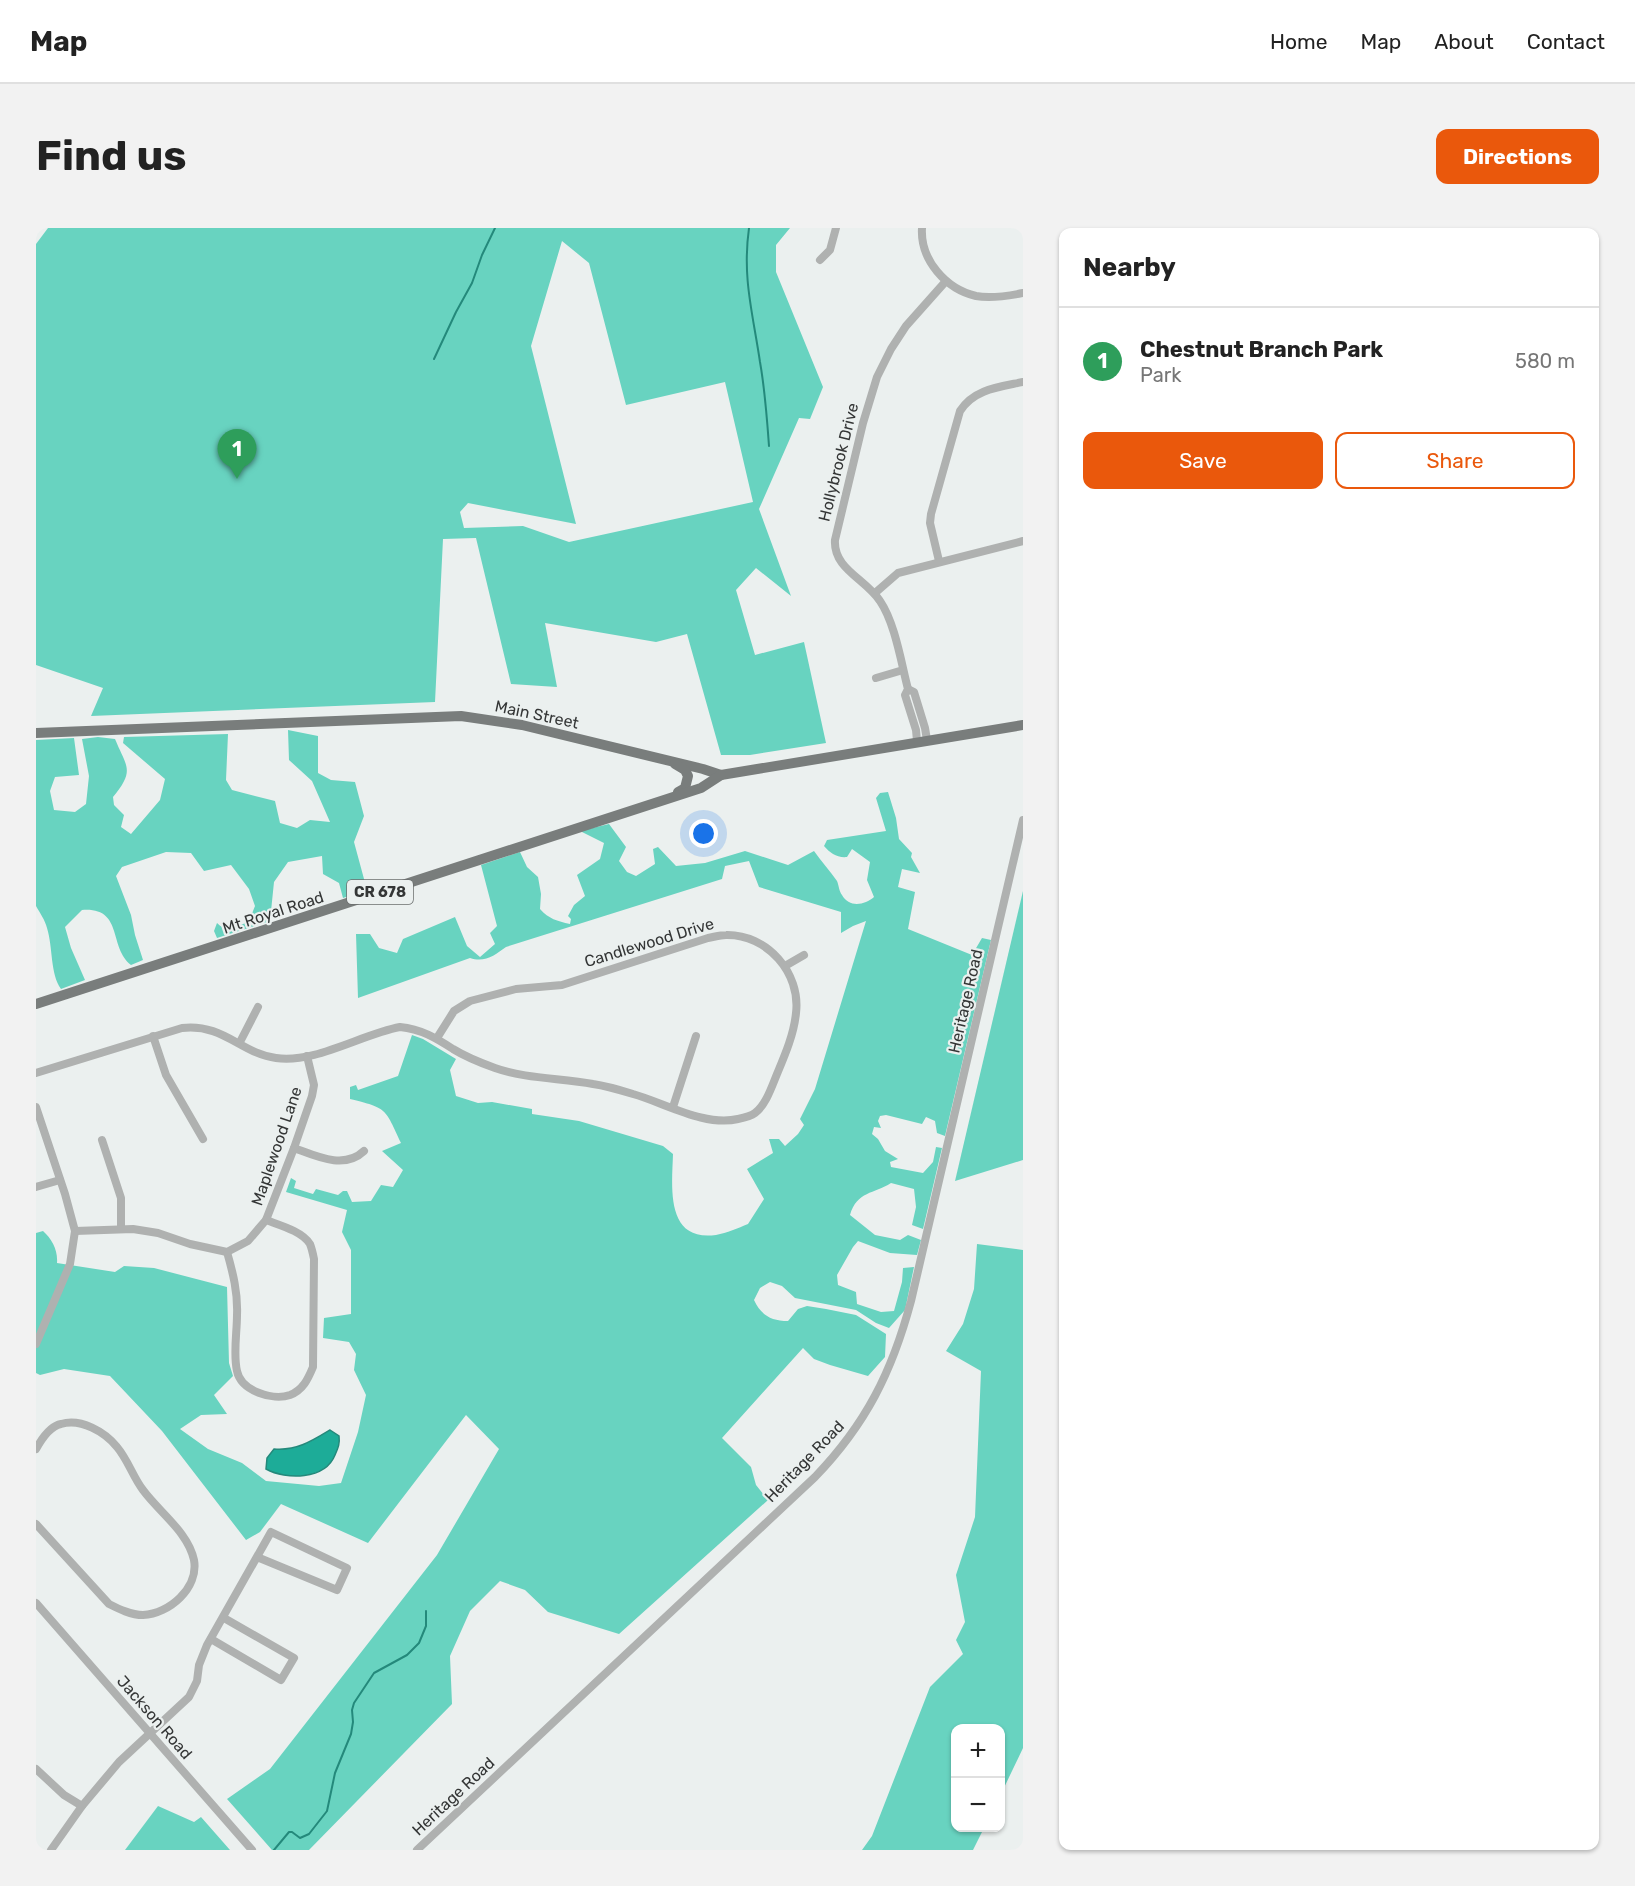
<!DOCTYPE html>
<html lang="en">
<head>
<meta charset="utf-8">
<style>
	body { margin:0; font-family:Rubik,sans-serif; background:#f2f2f2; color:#222 }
	.controls { position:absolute; right:18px; bottom:18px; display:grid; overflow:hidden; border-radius:12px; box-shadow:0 2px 4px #0004 }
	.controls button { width:54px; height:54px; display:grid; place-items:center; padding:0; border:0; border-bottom:2px solid #e0e0e0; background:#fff; color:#222; font:30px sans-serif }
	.you { position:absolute; left:668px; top:606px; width:21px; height:21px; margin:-15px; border:4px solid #fff; border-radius:50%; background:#1a73e8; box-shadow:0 0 0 9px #1a73e833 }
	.badge { display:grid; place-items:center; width:39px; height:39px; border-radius:50%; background:#ea580c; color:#fff; font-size:20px; font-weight:700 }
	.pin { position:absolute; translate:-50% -50px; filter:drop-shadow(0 2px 3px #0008) }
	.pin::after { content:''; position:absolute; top:32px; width:21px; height:18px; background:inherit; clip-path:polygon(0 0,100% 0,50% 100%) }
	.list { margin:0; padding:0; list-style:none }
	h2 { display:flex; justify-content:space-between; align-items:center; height:78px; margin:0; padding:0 24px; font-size:26px }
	h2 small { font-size:20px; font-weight:400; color:#767676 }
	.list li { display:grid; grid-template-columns:39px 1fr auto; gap:18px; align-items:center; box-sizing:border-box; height:108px; padding:0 24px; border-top:2px solid #e0e0e0 }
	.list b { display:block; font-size:22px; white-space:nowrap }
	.list p { margin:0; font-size:20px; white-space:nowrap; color:#767676 }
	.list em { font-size:20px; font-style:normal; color:#767676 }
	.actions { display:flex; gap:12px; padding:18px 24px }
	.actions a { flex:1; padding:14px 0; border:2px solid #ea580c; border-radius:12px; text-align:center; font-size:21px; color:#ea580c }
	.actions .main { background:#ea580c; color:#fff }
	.map { position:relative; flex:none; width:987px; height:1622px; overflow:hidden; border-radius:12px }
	header { display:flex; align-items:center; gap:36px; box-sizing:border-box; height:84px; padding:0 30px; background:#fff; border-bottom:2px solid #e0e0e0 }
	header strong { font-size:28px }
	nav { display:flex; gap:33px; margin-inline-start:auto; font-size:21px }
	.intro { display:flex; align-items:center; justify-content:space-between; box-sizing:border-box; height:144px; padding:0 36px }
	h1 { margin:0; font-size:42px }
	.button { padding:15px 27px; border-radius:12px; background:#ea580c; color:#fff; font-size:21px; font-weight:700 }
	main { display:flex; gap:36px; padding:0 36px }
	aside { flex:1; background:#fff; border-radius:12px; box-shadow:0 2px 4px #0004 }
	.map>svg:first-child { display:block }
</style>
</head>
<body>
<header>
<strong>Map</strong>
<nav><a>Home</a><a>Map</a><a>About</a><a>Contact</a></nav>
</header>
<div class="intro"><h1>Find us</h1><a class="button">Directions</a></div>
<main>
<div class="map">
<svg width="987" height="1622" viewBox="0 0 987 1622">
	<rect width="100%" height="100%" fill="#ebf0ef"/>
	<g fill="#68d3c0" fill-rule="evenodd">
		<path d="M 12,0 L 754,0 L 740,17 L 740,44 L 787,159 L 774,191 L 763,190 L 723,281 L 755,368 L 720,340 L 700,362 L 719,427 L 768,414 L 790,515 L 714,527 L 685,527 L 651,406 L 620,414 L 509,395 L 521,459 L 475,456 L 440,310 L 407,311 L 399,474 L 55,488 L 67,460 L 0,437 L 0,16 ZM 526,13 L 553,35 L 590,177 L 689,154 L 717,274 L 533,314 L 487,298 L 428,300 L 424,284 L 432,275 L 540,296 L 495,118 Z"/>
		<path d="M 252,502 L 282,508 L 282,545 L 295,552 L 319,554 L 328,588 L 318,614 L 331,662 L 307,670 L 303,655 L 287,646 L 286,628 L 252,634 L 238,654 L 234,693 L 181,710 L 178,703 L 181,695 C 192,706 201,699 213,693 L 219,678 L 213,661 L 195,637 L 168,643 L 155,625 L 130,624 L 86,639 L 80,648 L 95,687 L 99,707 L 107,732 L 95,737 C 72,719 88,679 46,682 L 29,699 L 35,720 L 49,752 L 25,761 C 14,746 17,719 11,700 C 9,692 4,685 0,678 L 0,512 L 38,510 L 43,547 L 19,549 L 14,563 L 18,582 L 39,584 L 50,576 L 53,548 L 46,511 L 62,509 L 79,511 C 91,540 99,542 77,569 L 78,577 L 88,587 L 85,599 L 95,606 L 124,572 L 129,551 L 87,515 L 88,509 L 192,506 L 190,552 L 196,562 L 239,573 L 244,595 L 261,600 L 274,592 L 294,594 L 276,553 L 253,532 Z"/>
		<path d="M 852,564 L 860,590 L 863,611 L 876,625 L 875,629 L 884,645 L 866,641 L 862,659 L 879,664 L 872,701 L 936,727 L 946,710 L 955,712 L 909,908 L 901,905 L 899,893 L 890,889 L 886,896 L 850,887 L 844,888 L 842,893 L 845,900 L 838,899 L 836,906 L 842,911 L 849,923 L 862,931 L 854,934 L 855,939 L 887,945 L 897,934 L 900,919 L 906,920 L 887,1001 L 876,997 L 880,979 L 878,961 L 855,955 C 838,966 821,963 814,987 L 839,1007 L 864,1012 L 872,1007 L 885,1012 L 881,1027 L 854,1025 L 822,1013 L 817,1019 L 801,1047 L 802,1057 L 820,1064 L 821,1076 L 845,1084 L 858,1083 L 866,1054 L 867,1040 L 878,1039 L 869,1082 L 853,1100 L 840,1095 L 820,1082 L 759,1070 L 746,1058 L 734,1054 L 724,1060 L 718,1072 C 725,1087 735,1093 752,1093 L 762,1081 L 771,1078 L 790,1081 L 820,1087 L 850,1106 L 849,1129 L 832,1148 L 794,1137 L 778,1131 L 767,1120 L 686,1210 L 715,1239 L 720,1257 L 732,1272 L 583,1406 L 512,1384 L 489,1362 L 464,1353 L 434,1383 L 414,1428 L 416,1476 L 273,1622 L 236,1622 L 191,1571 L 234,1541 L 401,1327 L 463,1221 L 430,1187 L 332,1315 L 245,1276 L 224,1304 L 210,1312 L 126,1203 L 74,1148 L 28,1141 L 4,1147 L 0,1145 L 0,1005 L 7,1003 C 16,1011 22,1022 21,1035 L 79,1044 L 88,1038 L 118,1040 L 191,1059 L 193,1135 L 197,1148 L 178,1167 L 191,1186 L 165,1187 L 144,1201 L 172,1221 L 206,1235 L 230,1253 L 283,1258 L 305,1255 L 322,1204 L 330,1167 L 318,1142 L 320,1126 L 313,1114 L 287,1110 L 288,1090 L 315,1086 L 315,1022 L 306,1004 L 311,982 L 250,964 L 255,950 L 260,953 L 258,960 L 277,966 L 280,961 L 302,967 L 307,963 L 311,963 L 316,974 L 335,973 L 345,957 L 357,959 L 367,942 L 346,923 L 365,915 C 349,880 351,880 314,871 L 314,859 L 320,857 L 322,862 L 362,848 L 376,807 L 387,811 L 420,831 L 414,842 L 420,868 L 442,875 L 456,874 L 496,881 L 496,886 L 543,893 L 627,918 L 637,926 C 636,959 629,1014 680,1007 C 691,1005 702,1000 712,996 L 728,971 L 711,941 L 737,925 L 733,911 L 743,911 L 749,918 L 762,906 L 768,897 L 764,891 L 779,861 L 830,693 L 817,698 L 805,705 L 805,684 L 723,659 L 713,633 L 689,638 L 686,651 L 470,719 C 459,727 449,735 434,730 L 322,770 L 320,706 L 334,706 L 343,720 L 361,725 L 367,711 L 419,689 L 431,718 L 444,729 L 459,716 L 454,705 L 461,698 L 445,637 L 484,624 L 491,639 L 502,649 L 505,666 L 504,681 C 513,691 521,693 534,696 L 535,691 L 532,688 L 538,677 L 549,668 L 541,647 L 564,631 L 568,615 L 544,603 L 573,596 L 590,619 L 583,633 L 591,644 L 600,648 L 619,636 L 617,621 L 622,619 L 640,638 L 669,635 L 709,623 L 752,637 L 778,623 C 785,633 794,643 801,653 C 803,658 803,663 806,667 C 813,680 829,677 838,669 L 831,652 L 834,634 L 816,621 L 811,629 C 801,630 794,625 788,618 L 791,612 L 850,603 L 840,570 L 844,565 Z"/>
		<polygon points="987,663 987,932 919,953"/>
		<polygon points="941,1016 987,1022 987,1520 965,1566 964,1500 920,1500 920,1600 948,1600 937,1622 826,1622 836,1608 894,1459 927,1426 920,1412 929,1394 920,1347 939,1289 945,1143 910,1123 927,1096 938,1061"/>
		<polygon points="122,1578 158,1594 165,1589 194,1622 89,1622"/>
	</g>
	<path fill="#1dac98" stroke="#24897b" stroke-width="1.5" d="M 294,1202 L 303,1208 C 304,1216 302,1220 299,1227 C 289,1252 250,1252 230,1241 L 231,1230 L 238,1221 C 260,1223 276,1213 294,1202 Z"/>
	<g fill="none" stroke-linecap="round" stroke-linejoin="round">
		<g stroke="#24897b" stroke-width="2">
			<path d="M 713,0 C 706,50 717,86 724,134 C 729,162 731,190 733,218"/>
			<polyline points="398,131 420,84 436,55 446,27 459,0"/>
			<polyline points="238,1622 253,1604 256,1604 264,1610 273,1606 291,1583 299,1545 315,1506 317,1494 316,1482 318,1475 338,1445 371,1427 383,1415 390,1398 390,1383"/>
		</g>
		<g stroke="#afb1b0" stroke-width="8">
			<path d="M 886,0 C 884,32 910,61 940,68 C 955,71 972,68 987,65"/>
			<polyline points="784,32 794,22 800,0"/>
			<path d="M 903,333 L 894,295 L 895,286 L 924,183 C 938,161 963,159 987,154"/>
			<polyline points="839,365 862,345 987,313"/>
			<polyline points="840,450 867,442"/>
			<polyline points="872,461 878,464 889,500 891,512"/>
			<path d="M 881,513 L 880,502 L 869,467 L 872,461 C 865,434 859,395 844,373 C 830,351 797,341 799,312 L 827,195 L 841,149 L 855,121 L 870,98 L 910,53"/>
			<polyline points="749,738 768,727"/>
			<polyline points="117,808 130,847 167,911"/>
			<polyline points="204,814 222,779"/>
			<path d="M 0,845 L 146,800 C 187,795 206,826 240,830 C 278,836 326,806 364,799 C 385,801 400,810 417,821 C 430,829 445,835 459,840 C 490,851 525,850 557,856 C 571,858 584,862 597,866 C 629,875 669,899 702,891 C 707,890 715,888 719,885 C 730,877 736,858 741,846 C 749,827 758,806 760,785 C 765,745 731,706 690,707 C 684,707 678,709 672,710 L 526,757 L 480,761 L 434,773 L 418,783 L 401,810"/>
			<polyline points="0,879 29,966 39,1003 34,1036 0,1116"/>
			<polyline points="637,879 660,808"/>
			<polyline points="66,912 85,970 85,1000"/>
			<path d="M 258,920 C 280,928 308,942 328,923"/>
			<polyline points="0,959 24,952"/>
			<polyline points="39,1003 97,1001 122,1005 154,1016 191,1024 212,1013 230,992 258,920 276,868 278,857 271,828"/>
			<path d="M 191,1024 C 197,1045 202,1065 201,1087 C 201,1105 197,1126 201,1143 C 205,1163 237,1173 254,1167 C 267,1162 272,1151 277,1139 L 278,1031 C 277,1026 276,1021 274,1016 C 266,1003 243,997 230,992"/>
			<path d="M 0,1221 C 5,1212 14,1198 25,1196 C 45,1190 69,1204 81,1219 C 92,1232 97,1249 107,1262 C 124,1285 152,1304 158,1332 C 163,1360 133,1386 107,1387 C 95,1387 83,1381 73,1376 L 0,1296"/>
			<polyline points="0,1375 216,1622"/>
			<polyline points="175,1411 245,1452 258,1430 188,1390"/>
			<polyline points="0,1541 28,1567 46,1578"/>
			<polyline points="15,1622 46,1578 83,1534 153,1469 161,1453 163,1437 171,1417 235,1304 311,1340 301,1362 221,1329"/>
			<path d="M 381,1622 L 779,1249 C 830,1196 856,1144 875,1073 L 987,592"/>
		</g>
		<g stroke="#797d7c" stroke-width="10">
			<polyline points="0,505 425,488 486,497 667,541 685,547 987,497"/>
			<polyline points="639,536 649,542 652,548 649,560 642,564"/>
			<polyline points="0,776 665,560 685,547"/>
		</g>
	</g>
	<g text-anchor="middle" stroke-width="4.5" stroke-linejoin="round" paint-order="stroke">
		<rect fill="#ebf0ef" stroke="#6b6e6e" stroke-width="1.5" x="311" y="652" width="66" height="24" rx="4.5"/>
		<g font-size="15" font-weight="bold" fill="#343636">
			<text x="344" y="669">CR 678</text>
		</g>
		<g font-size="16" fill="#343636" stroke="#ebf0ef">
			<text transform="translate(802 234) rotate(-76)" y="6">Hollybrook Drive</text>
			<text transform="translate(501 486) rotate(12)" y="6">Main Street</text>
			<text transform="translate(237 684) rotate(-18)" y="6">Mt Royal Road</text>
			<text transform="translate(613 714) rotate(-17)" y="6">Candlewood Drive</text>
			<text transform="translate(929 773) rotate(-77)" y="6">Heritage Road</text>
			<text transform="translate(240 918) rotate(-71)" y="6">Maplewood Lane</text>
			<text transform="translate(768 1233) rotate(-46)" y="6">Heritage Road</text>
			<text transform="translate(119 1489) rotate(49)" y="6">Jackson Road</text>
			<text transform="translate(417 1568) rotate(-43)" y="6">Heritage Road</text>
		</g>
	</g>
</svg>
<div class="controls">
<button>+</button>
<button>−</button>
</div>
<div class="you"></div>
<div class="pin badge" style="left:201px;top:251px;background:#2e9e5b">1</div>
</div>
<aside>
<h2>Nearby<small></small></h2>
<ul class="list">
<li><span class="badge" style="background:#2e9e5b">1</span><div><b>Chestnut Branch Park</b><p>Park</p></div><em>580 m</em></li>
</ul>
<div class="actions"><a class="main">Save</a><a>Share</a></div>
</aside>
</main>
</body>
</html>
